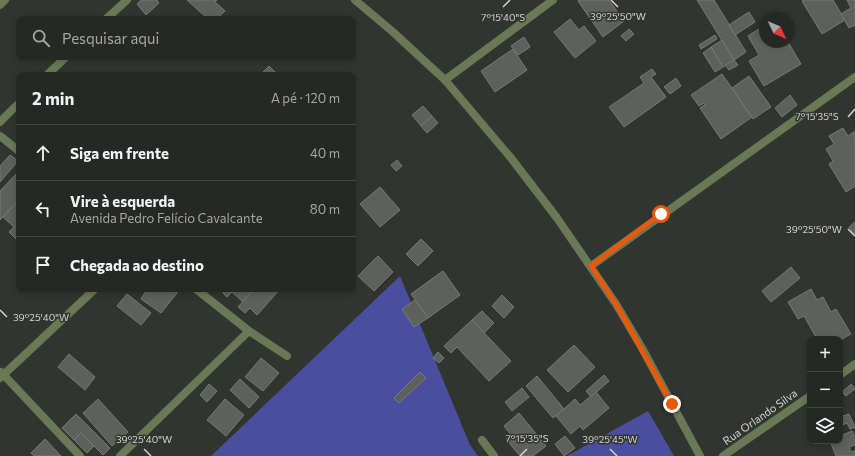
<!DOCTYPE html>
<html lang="pt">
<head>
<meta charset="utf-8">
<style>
	body { margin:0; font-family:Commissioner,sans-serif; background:#323430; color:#f1f3f6 }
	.controls { position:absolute; right:12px; bottom:12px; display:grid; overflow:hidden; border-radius:8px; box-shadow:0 2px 6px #0003 }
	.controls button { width:36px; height:36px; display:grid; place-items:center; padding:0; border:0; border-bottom:1px solid #424441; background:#262823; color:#f1f3f6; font:20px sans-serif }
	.compass { position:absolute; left:759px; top:12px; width:36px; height:36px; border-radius:50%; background:#262823; box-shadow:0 2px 6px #0003; rotate:134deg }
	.stop { position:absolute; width:12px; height:12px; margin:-9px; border:3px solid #ea580c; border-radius:50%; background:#fff }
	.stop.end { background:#ea580c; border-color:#fff; box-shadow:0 1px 4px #0008 }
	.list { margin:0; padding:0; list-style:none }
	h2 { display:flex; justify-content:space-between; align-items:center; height:52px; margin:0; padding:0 16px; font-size:17px }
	h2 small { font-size:13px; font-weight:400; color:#a4a6a6 }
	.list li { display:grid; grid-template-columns:26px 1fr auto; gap:12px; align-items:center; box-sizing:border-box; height:56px; padding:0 16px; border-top:1px solid #424441 }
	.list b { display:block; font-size:15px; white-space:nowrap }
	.list p { margin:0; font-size:13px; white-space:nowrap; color:#a4a6a6 }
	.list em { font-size:13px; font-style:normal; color:#a4a6a6 }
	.icon { flex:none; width:22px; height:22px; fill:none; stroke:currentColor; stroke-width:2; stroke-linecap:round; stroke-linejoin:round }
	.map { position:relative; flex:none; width:855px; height:456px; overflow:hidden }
	.search { position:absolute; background:#262823; box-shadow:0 2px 6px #0003; left:16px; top:16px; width:340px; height:44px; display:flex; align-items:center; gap:10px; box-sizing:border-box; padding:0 14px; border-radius:8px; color:#a4a6a6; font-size:15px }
	.panel { position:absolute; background:#262823; box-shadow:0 2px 6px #0003; left:16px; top:72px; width:340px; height:220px; border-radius:8px }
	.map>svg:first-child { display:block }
</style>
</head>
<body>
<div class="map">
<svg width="855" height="456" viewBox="0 0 855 456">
	<rect width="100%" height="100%" fill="#32352f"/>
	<g fill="#494f9e">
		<polygon points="400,276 470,445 478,456 211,456"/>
		<polygon points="648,411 674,456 567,456"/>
	</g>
	<g fill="#5e615b" stroke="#777a74">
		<polygon points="141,0 157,0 159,3 146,15 137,4"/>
		<polygon points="187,0 217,0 215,2 225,11 217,19 208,19"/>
		<polygon points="579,0 609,0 624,21 603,37 578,1"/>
		<polygon points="697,0 714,0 746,52 734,60"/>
		<polygon points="804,0 833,0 845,20 822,34 802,1"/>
		<polygon points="847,0 855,0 855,25 849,28 841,14 851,8"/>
		<polygon points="749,12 755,22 735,35 729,25"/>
		<polygon points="570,19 579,30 584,26 596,41 575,58 554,32"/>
		<polygon points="765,25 765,42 788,42 801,64 764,86 749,61 759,55 748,36"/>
		<polygon points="629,29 634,34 626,41 621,36"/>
		<polygon points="715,35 717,39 701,49 699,45"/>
		<polygon points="524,37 530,47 518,55 511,46"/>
		<polygon points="722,40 734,60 723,67 711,47"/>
		<polygon points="711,47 723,67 715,72 703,53"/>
		<polygon points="513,49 527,70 495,92 481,71"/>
		<polygon points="734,60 738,65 729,70 725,65"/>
		<polygon points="269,66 278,75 260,75"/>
		<polygon points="652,69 656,74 651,77 666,97 624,127 609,107 644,83 640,77"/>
		<polygon points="722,74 752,117 721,139 700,108 705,105 704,103 699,106 691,95"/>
		<polygon points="749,76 771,107 753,119 732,88"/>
		<polygon points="676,78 681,86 670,94 664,87"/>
		<polygon points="790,95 797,105 782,117 775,108"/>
		<polygon points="423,106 432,116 421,126 412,115"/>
		<polygon points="432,116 438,123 427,133 421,126"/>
		<polygon points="843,128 848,136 855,131 855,186 846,192 829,164 833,161 826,149 834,144 829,136"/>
		<polygon points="10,155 18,161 0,182 0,166"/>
		<polygon points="397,160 402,166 396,171 391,165"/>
		<polygon points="19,171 19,200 0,220 0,191"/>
		<polygon points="380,187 400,210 380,227 360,204"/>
		<polygon points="19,200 19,236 16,239 9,232 14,227 3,217"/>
		<polygon points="855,222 855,233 854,234 849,227"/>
		<polygon points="421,239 433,251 418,266 406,254"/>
		<polygon points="378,256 393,272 374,291 358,276"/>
		<polygon points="791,267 800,278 771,302 762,291"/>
		<polygon points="443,271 460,295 428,318 411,294"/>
		<polygon points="143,289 172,289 177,293 161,313 141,299 146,291"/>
		<polygon points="226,289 254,289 243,302 232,292 227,297 223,293"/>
		<polygon points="254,289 280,289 257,315 250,308 245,313 238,307"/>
		<polygon points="811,289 817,300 823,297 831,312 836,309 851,334 840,340 840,339 817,339 804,316 798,319 788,302"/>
		<polygon points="127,294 151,313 141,325 117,306"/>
		<polygon points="502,295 514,307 504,318 492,306"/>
		<polygon points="415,300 428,318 414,327 402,309"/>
		<polygon points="482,311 494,323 484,333 472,320"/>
		<polygon points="472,320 511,361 489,381 457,347 451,353 444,346"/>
		<polygon points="574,345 595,367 568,392 547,370"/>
		<polygon points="438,352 444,358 439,363 433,358"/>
		<polygon points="69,354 95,377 85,390 58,367"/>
		<polygon points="261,358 279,373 263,391 245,377"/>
		<polygon points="420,372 426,378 399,403 394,398"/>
		<polygon points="604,375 609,381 591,397 586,391"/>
		<polygon points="537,376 564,409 553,418 526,386"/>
		<polygon points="240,379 259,397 249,408 230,390"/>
		<polygon points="209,384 217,391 207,402 200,395"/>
		<polygon points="851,384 855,389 846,396 842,392"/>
		<polygon points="522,388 529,397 512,411 505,402"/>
		<polygon points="596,392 609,408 583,430 580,426 571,434 556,416 575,399 580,405"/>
		<polygon points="98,399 128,432 112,446 83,413"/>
		<polygon points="225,399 244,415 226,436 207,420"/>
		<polygon points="519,413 546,446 533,456 520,456 506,439 511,435 504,426"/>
		<polygon points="76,414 110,448 103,455 81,433 74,440 62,428"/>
		<polygon points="849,414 855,427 850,429 847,423 840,426 840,417"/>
		<polygon points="852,431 855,438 855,445 849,447 851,452 855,451 855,456 836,456 830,441 840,441 840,436"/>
		<polygon points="81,433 94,446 87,453 74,440"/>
		<polygon points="565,436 575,448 564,456 555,444"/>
		<polygon points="45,439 61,456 34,456 31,453"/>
	</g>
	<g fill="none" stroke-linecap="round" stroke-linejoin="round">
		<g stroke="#697955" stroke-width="8">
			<polyline points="0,5 5,0"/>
			<polyline points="106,19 127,0"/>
			<polyline points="47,75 66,57"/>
			<polyline points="445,80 553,0"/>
			<polyline points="0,122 19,103"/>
			<polyline points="0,136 19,151"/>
			<polyline points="591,266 855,77"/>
			<polyline points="196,289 249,331 287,356"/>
			<polyline points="1,372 80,456"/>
			<polyline points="840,375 855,364"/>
			<polyline points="0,378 95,289"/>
			<polyline points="482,440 494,456"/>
			<polyline points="120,456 249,331"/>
			<polyline points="723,456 810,396"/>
		</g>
		<polyline stroke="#697955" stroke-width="8" points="355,0 393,32 445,80 511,158 557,218 616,304 642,348 700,456"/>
	</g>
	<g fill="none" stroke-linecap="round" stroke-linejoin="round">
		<polyline stroke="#ea580c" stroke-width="5" points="661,214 591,266 616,304 672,404"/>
	</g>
	<path fill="none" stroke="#d2d3d0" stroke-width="1.5" d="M 611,0 L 618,7M 503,7 L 510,0M 848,117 L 855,109M 848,229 L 855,236M 0,310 L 7,317M 144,449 L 151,456M 610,449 L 617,456M 520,456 L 527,449"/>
	<g text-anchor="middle" stroke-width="3" stroke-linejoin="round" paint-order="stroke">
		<g font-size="11" fill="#d2d3d0" stroke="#32352f">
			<text transform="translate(760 417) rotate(-35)" y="4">Rua Orlando Silva</text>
		</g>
	</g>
	<g font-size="10" text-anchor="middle" fill="#d2d3d0" stroke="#32352f" stroke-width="3" stroke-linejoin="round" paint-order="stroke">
		<text x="618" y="20">39°25'50"W</text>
		<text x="503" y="21">7°15'40"S</text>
		<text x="817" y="120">7°15'35"S</text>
		<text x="814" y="233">39°25'50"W</text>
		<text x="41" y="321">39°25'40"W</text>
		<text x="527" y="442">7°15'35"S</text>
		<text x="144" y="443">39°25'40"W</text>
		<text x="610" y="443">39°25'45"W</text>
	</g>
</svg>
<div class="controls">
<button>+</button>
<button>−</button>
<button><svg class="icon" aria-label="layers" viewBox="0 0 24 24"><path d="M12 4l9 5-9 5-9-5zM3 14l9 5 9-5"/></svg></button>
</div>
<svg class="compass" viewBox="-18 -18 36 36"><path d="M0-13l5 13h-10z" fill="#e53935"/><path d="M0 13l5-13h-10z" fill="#a4a6a6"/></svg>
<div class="stop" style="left:661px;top:214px"></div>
<div class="stop end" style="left:672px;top:404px"></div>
<div class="search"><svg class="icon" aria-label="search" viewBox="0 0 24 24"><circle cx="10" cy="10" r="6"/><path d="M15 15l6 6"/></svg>Pesquisar aqui</div>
<section class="panel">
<h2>2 min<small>A pé · 120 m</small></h2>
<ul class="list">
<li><svg class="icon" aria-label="ahead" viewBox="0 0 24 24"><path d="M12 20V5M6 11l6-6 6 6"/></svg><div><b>Siga em frente</b></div><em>40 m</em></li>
<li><svg class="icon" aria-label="left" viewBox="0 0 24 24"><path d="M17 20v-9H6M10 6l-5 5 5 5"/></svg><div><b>Vire à esquerda</b><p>Avenida Pedro Felício Cavalcante</p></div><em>80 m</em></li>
<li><svg class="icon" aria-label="arrive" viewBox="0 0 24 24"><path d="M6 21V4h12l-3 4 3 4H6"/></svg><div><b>Chegada ao destino</b></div></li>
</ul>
</section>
</div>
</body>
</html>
